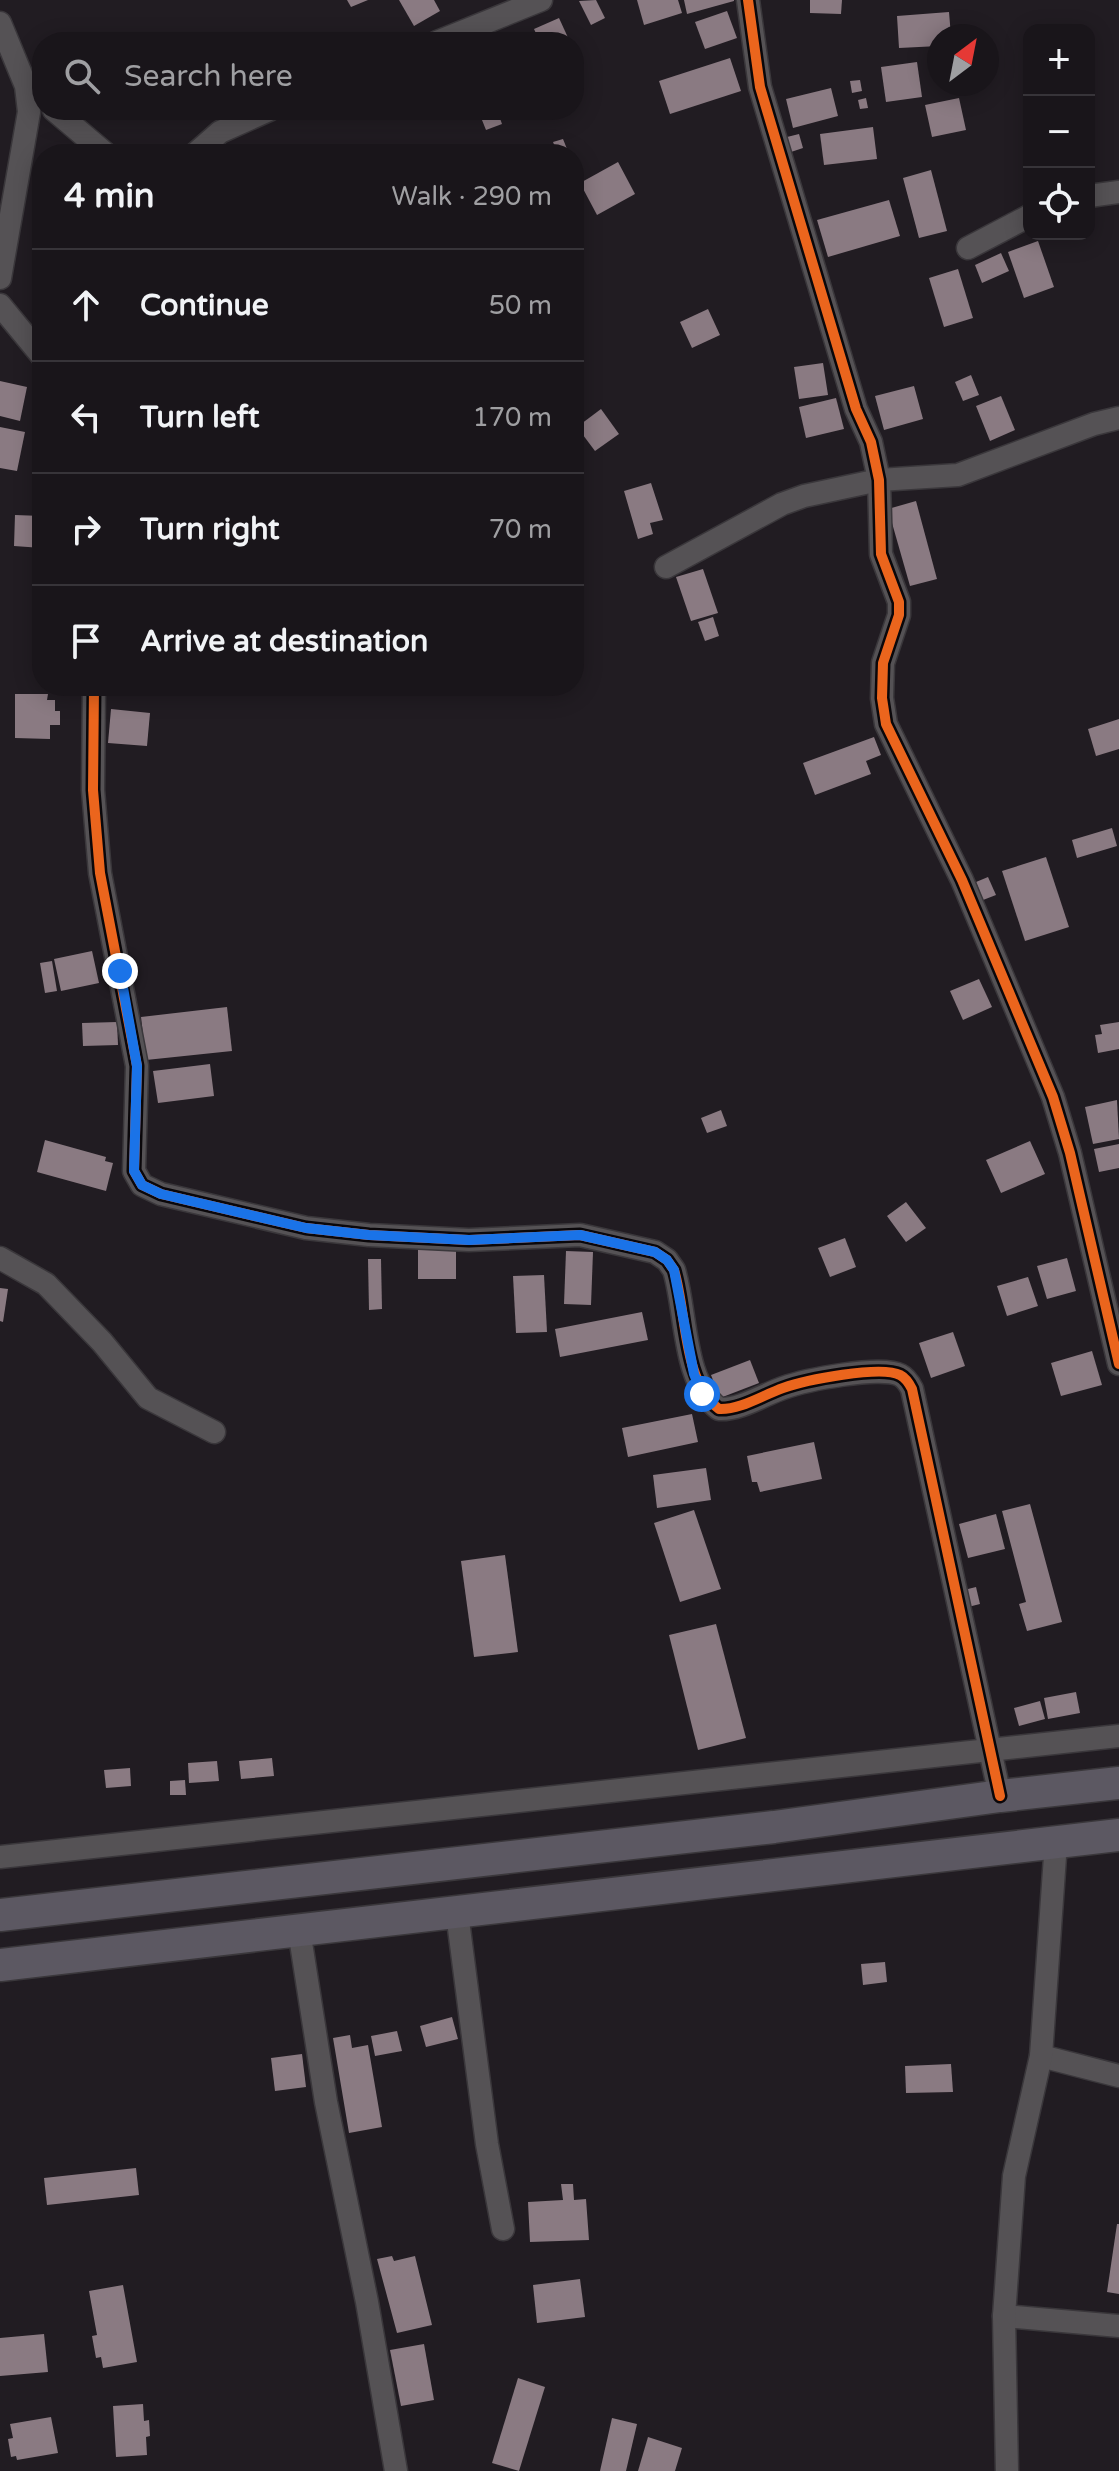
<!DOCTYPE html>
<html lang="en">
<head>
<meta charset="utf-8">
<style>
	body { margin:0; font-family:"Varela Round",sans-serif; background:#262227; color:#f1f3f6 }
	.controls { position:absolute; right:24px; top:24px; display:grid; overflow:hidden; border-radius:16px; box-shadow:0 4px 20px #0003 }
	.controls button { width:72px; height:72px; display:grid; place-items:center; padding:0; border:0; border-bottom:2px solid #373439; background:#19151a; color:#f1f3f6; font:40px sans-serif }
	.compass { position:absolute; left:927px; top:24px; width:72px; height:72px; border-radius:50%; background:#19151a; box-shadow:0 4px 20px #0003; rotate:32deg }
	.stop { position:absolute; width:24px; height:24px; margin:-18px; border:6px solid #1a73e8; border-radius:50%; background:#fff }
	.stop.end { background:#1a73e8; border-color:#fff; box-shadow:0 2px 8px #0008 }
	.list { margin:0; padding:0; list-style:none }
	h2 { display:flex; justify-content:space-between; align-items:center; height:104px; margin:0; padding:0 32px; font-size:34px }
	h2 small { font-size:26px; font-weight:400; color:#9f9fa2 }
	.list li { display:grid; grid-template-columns:52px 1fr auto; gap:24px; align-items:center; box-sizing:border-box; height:112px; padding:0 32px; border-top:2px solid #373439 }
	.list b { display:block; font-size:30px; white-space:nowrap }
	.list em { font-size:26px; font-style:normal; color:#9f9fa2 }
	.icon { flex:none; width:44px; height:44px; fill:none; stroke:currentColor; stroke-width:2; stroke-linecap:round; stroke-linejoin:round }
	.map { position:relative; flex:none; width:1119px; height:2471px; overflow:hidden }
	.search { position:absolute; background:#19151a; box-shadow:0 4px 20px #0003; left:32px; top:32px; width:552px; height:88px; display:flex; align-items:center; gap:20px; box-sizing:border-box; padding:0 28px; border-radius:32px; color:#9f9fa2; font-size:30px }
	.panel { position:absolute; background:#19151a; box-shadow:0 4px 20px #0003; left:32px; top:144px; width:552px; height:552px; border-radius:32px }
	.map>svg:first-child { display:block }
</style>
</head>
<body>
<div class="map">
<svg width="1119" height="2471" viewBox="0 0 1119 2471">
	<rect width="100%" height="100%" fill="#211c22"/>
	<g fill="#8a7a82">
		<polygon points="347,0 368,0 351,7"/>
		<polygon points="399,0 434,0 440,11 414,26"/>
		<polygon points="596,0 605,18 591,25 579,1"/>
		<polygon points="637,0 678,0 682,13 644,25"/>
		<polygon points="684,0 734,0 734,1 687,14"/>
		<polygon points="810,0 842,0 841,14 810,13"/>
		<polygon points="727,11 737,38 705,49 695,22"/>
		<polygon points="949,12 951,36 939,36 939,46 899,48 897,16"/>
		<polygon points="559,18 570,42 540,42 534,29"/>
		<polygon points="310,34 313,42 290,42"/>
		<polygon points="730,58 741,91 670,114 659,81"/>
		<polygon points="917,62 922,97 886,102 881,67"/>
		<polygon points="860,80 862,91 852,93 850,81"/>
		<polygon points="831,88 838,116 793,128 786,99"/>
		<polygon points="866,98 868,108 860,109 858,100"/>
		<polygon points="959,98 966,130 932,137 925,105"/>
		<polygon points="478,110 497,110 502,124 486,130"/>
		<polygon points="873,127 877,159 824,165 820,134"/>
		<polygon points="799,134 803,148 791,152 787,137"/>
		<polygon points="563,139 569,154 558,154 553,142"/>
		<polygon points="618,162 635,194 597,215 580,183"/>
		<polygon points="931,170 947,231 919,238 903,178"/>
		<polygon points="889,200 900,236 828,257 817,220"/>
		<polygon points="1038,241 1054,287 1024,298 1008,252"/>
		<polygon points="1001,253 1009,271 982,283 975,265"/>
		<polygon points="958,269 973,318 944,327 929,278"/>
		<polygon points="708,309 720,335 692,348 680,322"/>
		<polygon points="823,363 828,395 799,399 794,367"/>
		<polygon points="971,375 979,395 963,401 955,382"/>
		<polygon points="0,381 27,387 20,421 0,416"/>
		<polygon points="914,386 923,419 884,430 875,396"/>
		<polygon points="1001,396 1015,430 990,441 976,406"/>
		<polygon points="836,398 844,429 806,438 799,407"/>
		<polygon points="601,409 619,434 595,451 577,427"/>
		<polygon points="0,427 25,432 17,471 0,468"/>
		<polygon points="651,483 663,520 650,523 653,534 638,539 624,491"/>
		<polygon points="916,501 937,579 910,586 888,509"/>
		<polygon points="15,515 42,516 42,548 14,546"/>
		<polygon points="703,569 718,613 691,621 676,577"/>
		<polygon points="713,617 719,636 705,641 698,622"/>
		<polygon points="15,694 48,694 47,700 55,700 55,711 60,711 60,725 50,725 50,739 15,738"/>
		<polygon points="111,709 150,713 147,746 108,743"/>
		<polygon points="1119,719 1119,749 1096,756 1088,729"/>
		<polygon points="874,737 881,755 866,761 871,774 815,795 803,763"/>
		<polygon points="1112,828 1117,846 1077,858 1072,840"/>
		<polygon points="1046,857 1069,927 1025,941 1002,871"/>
		<polygon points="988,877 996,895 983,900 976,882"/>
		<polygon points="92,951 99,983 61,991 54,959"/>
		<polygon points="52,961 57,991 45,993 40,963"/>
		<polygon points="979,979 992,1007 963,1020 950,991"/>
		<polygon points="227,1007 232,1051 146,1060 141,1017"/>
		<polygon points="117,1022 118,1045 83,1046 82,1023"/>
		<polygon points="1119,1022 1119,1049 1098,1053 1095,1035 1102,1034 1100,1025"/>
		<polygon points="210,1064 214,1096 158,1103 153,1071"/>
		<polygon points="1117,1100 1119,1139 1093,1144 1085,1107"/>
		<polygon points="721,1110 727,1126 707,1133 701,1118"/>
		<polygon points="45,1140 106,1157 105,1161 113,1163 106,1191 37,1172"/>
		<polygon points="1030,1141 1045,1174 1001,1193 986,1160"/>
		<polygon points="1119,1144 1119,1168 1099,1172 1094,1149"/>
		<polygon points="906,1202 926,1228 906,1242 887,1216"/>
		<polygon points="845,1238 856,1267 830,1277 818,1248"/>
		<rect x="418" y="1248" width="38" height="31"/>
		<polygon points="566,1251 593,1252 591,1305 564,1304"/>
		<polygon points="1067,1258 1076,1291 1047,1299 1037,1266"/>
		<polygon points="368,1259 381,1259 382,1309 369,1310"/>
		<polygon points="544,1275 547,1332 516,1333 513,1276"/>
		<polygon points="1028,1277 1038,1306 1007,1316 997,1286"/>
		<polygon points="0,1288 8,1289 3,1322 0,1321"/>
		<polygon points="642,1312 648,1340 560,1357 555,1329"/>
		<polygon points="953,1332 965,1366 931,1378 919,1343"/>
		<polygon points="1092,1351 1102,1385 1061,1396 1051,1363"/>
		<polygon points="750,1360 759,1383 720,1398 711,1375"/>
		<polygon points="692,1414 698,1442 628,1457 622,1428"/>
		<polygon points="814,1442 822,1479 760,1492 757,1482 752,1482 747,1456"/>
		<polygon points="706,1468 711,1500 657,1508 653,1475"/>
		<polygon points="1030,1504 1062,1622 1027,1631 1019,1604 1026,1602 1002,1511"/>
		<polygon points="694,1510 721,1589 680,1602 654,1523"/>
		<polygon points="996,1514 1005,1549 968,1558 959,1524"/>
		<polygon points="505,1555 518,1652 474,1657 461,1561"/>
		<polygon points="976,1587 980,1604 968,1607 964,1590"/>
		<polygon points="716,1624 746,1738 698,1750 669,1635"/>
		<polygon points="1076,1692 1080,1713 1048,1719 1044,1698"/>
		<polygon points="1040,1701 1045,1719 1019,1726 1014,1708"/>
		<polygon points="272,1758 274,1776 241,1779 239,1761"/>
		<polygon points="217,1761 219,1781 189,1783 188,1763"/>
		<polygon points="130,1768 131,1786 106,1788 104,1770"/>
		<polygon points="185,1780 186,1795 170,1795 170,1781"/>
		<polygon points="885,1962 887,1982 863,1985 861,1964"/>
		<polygon points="452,2017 458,2039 426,2047 420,2026"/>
		<polygon points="397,2031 402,2051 375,2056 371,2036"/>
		<polygon points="350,2035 352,2048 368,2045 382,2127 349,2133 333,2038"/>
		<polygon points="302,2054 306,2087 275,2091 271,2058"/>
		<polygon points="951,2064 953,2092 906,2093 905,2066"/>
		<polygon points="136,2168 139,2195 47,2205 44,2178"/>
		<polygon points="561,2184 573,2184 574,2200 586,2199 589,2240 530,2242 528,2202 563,2200"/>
		<polygon points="1117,2224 1119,2224 1119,2294 1107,2292"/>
		<polygon points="392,2256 394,2261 415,2256 432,2325 397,2333 377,2259"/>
		<polygon points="580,2279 585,2317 537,2323 533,2285"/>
		<polygon points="123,2285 137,2362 103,2368 101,2357 96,2358 92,2336 97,2335 89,2291"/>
		<polygon points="44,2334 48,2372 0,2376 0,2338"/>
		<polygon points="424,2344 434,2400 401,2406 390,2350"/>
		<polygon points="518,2378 545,2387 519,2471 492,2463"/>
		<polygon points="143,2404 144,2421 149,2420 150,2436 146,2437 147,2455 116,2457 113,2406"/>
		<polygon points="51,2417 58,2453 17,2460 16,2456 11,2457 8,2439 13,2438 10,2424"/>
		<polygon points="612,2418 637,2424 626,2471 600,2471"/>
		<polygon points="648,2437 682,2448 675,2471 638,2471"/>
	</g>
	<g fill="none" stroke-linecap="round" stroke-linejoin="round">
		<g stroke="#3a373b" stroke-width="25">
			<g id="minor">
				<polyline points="748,0 760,87 856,409 871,442 879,480 881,554 899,602 899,615 883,663 882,698 886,724 962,880 1053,1097 1070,1153 1119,1364"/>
				<polyline points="0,23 26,86 29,112 0,278"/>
				<polyline points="437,42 541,0"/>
				<polyline points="54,110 106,154"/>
				<polyline points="195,154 220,132 269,110"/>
				<polyline points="1089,196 1119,192"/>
				<polyline points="968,248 1029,216"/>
				<polyline points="0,305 42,356"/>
				<polyline points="666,567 782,504 804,496 879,480 958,475 1094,424 1119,418"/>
				<path d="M 94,686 L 93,790 L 100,873 L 137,1066 L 134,1171 L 142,1185 L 161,1194 L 306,1228 L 369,1235 L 469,1240 L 580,1235 L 655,1252 L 667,1260 L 674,1270 C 687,1312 682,1381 719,1409 C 740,1410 763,1395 783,1388 C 805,1380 881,1365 900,1375 C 906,1378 909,1383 912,1389 L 1000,1796"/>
				<polyline points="0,1258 46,1284 102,1342 148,1398 214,1432"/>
				<polyline points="0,1857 1119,1736"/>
				<polyline points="457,1913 487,2144 503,2229"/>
				<polyline points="299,1930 326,2102 367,2302 396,2471"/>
				<polyline points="1041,2056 1119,2076"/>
				<polyline points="1004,2316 1119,2326"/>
				<polyline points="1007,2471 1004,2316 1014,2176 1041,2056 1056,1842"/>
			</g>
		</g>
		<g stroke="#3a373b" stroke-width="35">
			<g id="highway">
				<polyline points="0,1915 774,1827 1000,1796 1119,1783"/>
				<polyline points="0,1965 1119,1835"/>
			</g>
		</g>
		<use href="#minor" stroke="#555255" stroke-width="22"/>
		<use href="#highway" stroke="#5c5862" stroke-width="32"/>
		<g stroke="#0a070a" stroke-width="15">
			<g id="cycleway">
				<polyline points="748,0 760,87 856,409 871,442 879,480 881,554 899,602 899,615 883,663 882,698 886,724 962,880 1053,1097 1070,1153 1119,1364"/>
				<path d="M 94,686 L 93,790 L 100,873 L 137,1066 L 134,1171 L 142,1185 L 161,1194 L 306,1228 L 369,1235 L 469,1240 L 580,1235 L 655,1252 L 667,1260 L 674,1270 C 687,1312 682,1381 719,1409 C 740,1410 763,1395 783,1388 C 805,1380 881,1365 900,1375 C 906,1378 909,1383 912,1389 L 1000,1796"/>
			</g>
		</g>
		<use href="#cycleway" stroke="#eb651d" stroke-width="10"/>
	</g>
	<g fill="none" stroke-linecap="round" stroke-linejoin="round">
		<polyline stroke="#1a73e8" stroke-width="10" points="120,971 137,1066 134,1171 142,1185 161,1194 306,1228 369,1235 469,1240 580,1235 655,1252 667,1260 674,1270 694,1374 702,1394"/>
	</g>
</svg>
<div class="controls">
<button>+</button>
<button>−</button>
<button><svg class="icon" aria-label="locate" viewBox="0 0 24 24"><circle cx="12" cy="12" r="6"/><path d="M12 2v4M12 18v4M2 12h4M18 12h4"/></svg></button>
</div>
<svg class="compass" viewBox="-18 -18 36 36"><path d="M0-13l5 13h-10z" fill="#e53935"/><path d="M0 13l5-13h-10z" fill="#9f9fa2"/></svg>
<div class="stop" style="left:702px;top:1394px"></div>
<div class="stop end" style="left:120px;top:971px"></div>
<div class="search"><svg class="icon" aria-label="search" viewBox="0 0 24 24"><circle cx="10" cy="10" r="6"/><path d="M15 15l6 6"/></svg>Search here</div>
<section class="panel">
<h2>4 min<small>Walk · 290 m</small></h2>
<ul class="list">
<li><svg class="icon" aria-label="ahead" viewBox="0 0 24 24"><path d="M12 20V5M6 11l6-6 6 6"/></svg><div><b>Continue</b></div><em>50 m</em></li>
<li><svg class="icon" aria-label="left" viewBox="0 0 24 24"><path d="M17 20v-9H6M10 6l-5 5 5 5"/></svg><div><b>Turn left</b></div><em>170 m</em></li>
<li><svg class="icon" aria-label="right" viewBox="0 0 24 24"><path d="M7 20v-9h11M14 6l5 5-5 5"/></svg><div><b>Turn right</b></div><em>70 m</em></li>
<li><svg class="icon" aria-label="arrive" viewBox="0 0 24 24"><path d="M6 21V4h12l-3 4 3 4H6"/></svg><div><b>Arrive at destination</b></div></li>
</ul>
</section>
</div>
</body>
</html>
